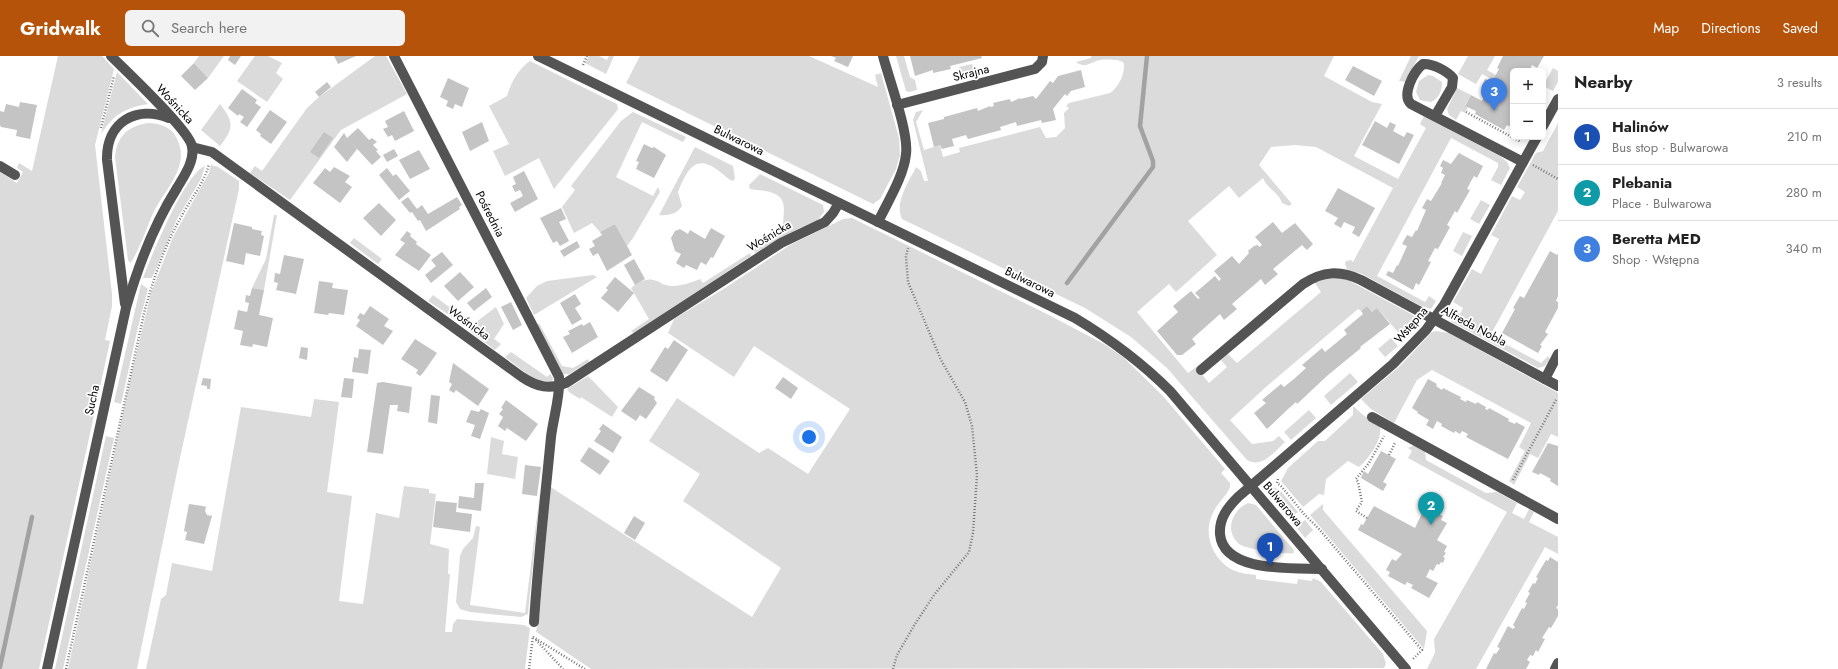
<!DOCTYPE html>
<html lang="en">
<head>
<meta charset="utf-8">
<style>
	body { margin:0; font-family:Jost,sans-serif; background:#f2f2f2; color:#222 }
	.controls { position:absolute; right:12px; top:12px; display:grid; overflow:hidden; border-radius:6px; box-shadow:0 2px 10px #0003 }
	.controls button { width:36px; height:36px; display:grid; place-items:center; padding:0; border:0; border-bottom:1px solid #e0e0e0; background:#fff; color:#222; font:20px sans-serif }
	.you { position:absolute; left:809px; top:381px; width:14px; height:14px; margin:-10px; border:3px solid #fff; border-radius:50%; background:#1a73e8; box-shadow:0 0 0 6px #1a73e833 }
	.badge { display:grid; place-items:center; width:26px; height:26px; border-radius:50%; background:#b45309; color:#fff; font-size:13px; font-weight:700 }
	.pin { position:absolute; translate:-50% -33px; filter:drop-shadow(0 1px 2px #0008) }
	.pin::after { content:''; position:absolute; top:21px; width:14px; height:12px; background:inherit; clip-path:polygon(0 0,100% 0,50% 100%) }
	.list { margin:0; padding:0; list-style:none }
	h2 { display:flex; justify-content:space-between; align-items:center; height:52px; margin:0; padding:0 16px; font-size:17px }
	h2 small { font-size:13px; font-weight:400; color:#767676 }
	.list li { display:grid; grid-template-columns:26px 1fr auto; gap:12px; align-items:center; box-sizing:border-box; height:56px; padding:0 16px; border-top:1px solid #e0e0e0 }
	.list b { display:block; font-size:15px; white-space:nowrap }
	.list p { margin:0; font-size:13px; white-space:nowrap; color:#767676 }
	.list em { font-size:13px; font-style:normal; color:#767676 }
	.icon { flex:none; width:22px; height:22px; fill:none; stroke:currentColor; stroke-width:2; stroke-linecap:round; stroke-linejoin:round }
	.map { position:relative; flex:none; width:1558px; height:613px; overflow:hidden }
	header { display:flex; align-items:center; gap:24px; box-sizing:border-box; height:56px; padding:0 20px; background:#b45309; color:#fff }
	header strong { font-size:19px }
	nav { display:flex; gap:22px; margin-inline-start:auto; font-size:14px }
	.search { width:280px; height:36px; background:#f2f2f2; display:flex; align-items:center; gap:10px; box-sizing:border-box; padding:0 14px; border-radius:6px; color:#767676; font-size:15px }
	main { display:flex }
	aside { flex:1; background:#fff }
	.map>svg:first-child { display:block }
</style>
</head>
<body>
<header>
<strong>Gridwalk</strong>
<div class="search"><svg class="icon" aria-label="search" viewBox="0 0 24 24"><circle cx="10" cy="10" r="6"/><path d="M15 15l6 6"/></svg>Search here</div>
<nav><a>Map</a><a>Directions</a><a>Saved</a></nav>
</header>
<main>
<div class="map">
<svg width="1558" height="613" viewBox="0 0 1558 613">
	<rect width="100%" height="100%" fill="#fff"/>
	<g fill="#dbdbdb">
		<polygon points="58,0 102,0 114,13 95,89 112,238 112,250 105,284 110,285 39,613 0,613 0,116 17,127 23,116 17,112 19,107 32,115"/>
		<polygon points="199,0 224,0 208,22 194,7"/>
		<polygon points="255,0 268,0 282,7 276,17 283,23 267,46 237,25"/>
		<polygon points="375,0 386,0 407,38 341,74 290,144 250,117 255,110 262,115 307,52 319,41"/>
		<polygon points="589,0 599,0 607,4 609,0 614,0 606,18 585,7"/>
		<polygon points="640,0 809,0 878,31 875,19 881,17 899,82 900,99 896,113 880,143 873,148 626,27"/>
		<polygon points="896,0 904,0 910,21 915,24 917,34 909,36 906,35"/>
		<path d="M 1091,0 L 1334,0 L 1324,20 L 1372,46 L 1382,48 L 1354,100 L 1398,123 L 1426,72 L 1420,68 L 1424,60 L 1501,101 L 1507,106 L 1510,112 L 1501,129 L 1491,124 L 1498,111 L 1498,107 L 1451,82 L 1377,220 L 1425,246 L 1429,240 L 1436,245 L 1431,253 L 1421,250 L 1362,218 L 1347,213 L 1345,208 L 1346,205 L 1351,204 L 1353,206 L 1393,132 L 1316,91 L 1295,89 L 1271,91 L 1259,109 L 1292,148 L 1289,150 L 1282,147 C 1279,136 1268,134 1263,122 L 1239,142 L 1229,130 L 1188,165 L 1217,199 L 1176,236 L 1169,228 L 1137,256 L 1188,317 L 1196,311 L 1209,327 L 1227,311 L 1221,304 L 1228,298 L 1237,307 L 1321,236 L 1315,227 C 1326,222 1336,220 1348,224 L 1413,259 L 1418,267 L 1404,283 L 1377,252 L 1372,256 L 1367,250 L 1361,255 L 1358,253 L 1267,330 L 1230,364 L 1252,388 L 1273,385 L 1279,380 L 1285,386 C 1275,395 1262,413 1247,404 L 1167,312 L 1131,281 L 1085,252 L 902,163 C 894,146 909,126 916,111 L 921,115 L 924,125 L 928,125 L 913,64 L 916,56 L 923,54 L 916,66 L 924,94 L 940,89 L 943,101 L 960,96 L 959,92 L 1040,71 L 1046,82 L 1056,81 L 1065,72 L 1064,57 L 1069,52 L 1066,50 L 1069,47 L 1110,37 C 1118,32 1127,15 1123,6 C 1118,3 1107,3 1100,4 C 1091,6 1085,13 1076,6 L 1091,2 Z"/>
		<polygon points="1411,0 1419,0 1405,26 1399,25"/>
		<polygon points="1468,0 1495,0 1487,14 1496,19 1493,24 1482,18 1476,28 1458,18"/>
		<path d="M 530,5 L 617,48 L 618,53 L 615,57 L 554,133 L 539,102 L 505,120 L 493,95 L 509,88 L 489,50 L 507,40 C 511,27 518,13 530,5 Z"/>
		<polygon points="972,8 975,17 962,20 959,11"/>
		<polygon points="1553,12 1558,15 1558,26 1553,35 1543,30"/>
		<path d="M 117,16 L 148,48 C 125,52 114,58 101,78 Z"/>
		<path d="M 1428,19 L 1433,20 L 1442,26 C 1442,34 1439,43 1431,46 L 1420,44 L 1416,36 L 1419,25 Z"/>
		<polygon points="1457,32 1471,39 1465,49 1468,51 1465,57 1461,55 1456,64 1449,59 1447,53"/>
		<path d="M 220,48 C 234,66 234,72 220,90 L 201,74 Z"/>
		<polygon points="633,56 686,81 683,86 642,66 616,121 653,140 658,131 660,136 633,182 627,190 615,168 600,176 592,167 574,177 562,151 575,134 571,130 621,65"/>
		<path d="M 148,67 C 159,67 171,71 176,81 C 192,109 165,133 153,157 C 149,167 136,202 130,207 L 128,204 L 115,101 C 117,80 128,70 148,67 Z"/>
		<path d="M 1558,67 L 1558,155 L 1490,280 L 1541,307 L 1548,300 L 1550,303 L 1545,310 L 1538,312 L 1452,266 C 1448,262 1447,257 1450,252 L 1460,258 L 1463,252 L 1453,246 L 1472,213 L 1481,218 L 1499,183 L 1491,179 L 1512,140 L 1520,144 L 1525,136 L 1517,131 L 1536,97 L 1543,95 Z"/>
		<path d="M 695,91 L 733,110 L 735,122 L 733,125 C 727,123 725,119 720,116 C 696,96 687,114 678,136 L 682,150 C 677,158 668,160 659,159 Z"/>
		<polygon points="211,109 218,111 239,125 239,133 178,411 137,613 68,613 131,320 151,237 173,181 209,117"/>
		<path d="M 205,110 L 201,123 L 177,163 L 152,222 L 143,222 C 151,201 185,117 205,110 Z"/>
		<path d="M 760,118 L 821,148 L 823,149 L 824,156 L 817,165 L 800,172 L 755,197 L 751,192 L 783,169 C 783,163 785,153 783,147 C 780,134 760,135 750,133 L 749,129 Z"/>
		<polygon points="1481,144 1490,149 1479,168 1470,163"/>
		<polygon points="274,159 277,159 264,234 252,232 266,203"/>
		<path d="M 852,162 L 1043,256 L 1104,288 L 1123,301 L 1162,339 L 1225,413 L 1221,417 L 1230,427 L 1230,431 C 1226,441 1217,447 1213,457 C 1203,476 1211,500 1229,512 C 1237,517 1247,518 1256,519 L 1256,523 L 1297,528 L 1298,523 L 1312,525 L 1313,522 L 1321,526 L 1383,598 L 1386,608 L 1384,612 L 591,613 L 538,577 L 536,576 L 538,566 L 539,567 L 549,430 L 752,561 L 781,512 L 683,445 L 700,418 L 649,385 L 677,342 L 759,397 L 768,392 L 808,418 L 850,353 L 754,290 L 734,321 L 668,277 L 674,263 L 725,232 L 790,189 L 843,163 Z"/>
		<polygon points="1463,176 1472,180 1462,200 1453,195"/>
		<polygon points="354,182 382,203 378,208 350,187"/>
		<path d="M 750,197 L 751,200 L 634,277 L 631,275 L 649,263 L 631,232 C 639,225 648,221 657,225 C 660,226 663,229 666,229 C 676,232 690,227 700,223 L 703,227 Z"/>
		<polygon points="593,219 597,221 534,259 526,242 537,230 547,225"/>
		<polygon points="141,228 148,233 138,271 121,348 114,346"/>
		<polygon points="433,239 464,262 461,267 428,245"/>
		<polygon points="496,251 504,268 494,283 501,288 495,294 467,273"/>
		<polygon points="539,267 562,310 573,312 588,303 589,306 569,318 563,318 537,269"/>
		<polygon points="1436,275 1449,277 1558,337 1558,381 1551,378 1538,402 1530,398 1514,429 1509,425 1525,395 1519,391 1531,367 1432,314 1417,324 1394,367 1371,353 1361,343 1400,310 1432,276"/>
		<polygon points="1391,282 1398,290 1385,301 1378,293"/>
		<polygon points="511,296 547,321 550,318 553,322 552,327 536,325 505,301"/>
		<polygon points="1350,317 1358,326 1331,349 1324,340"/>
		<polygon points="588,320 618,351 612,361 581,341 580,343 569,336 567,333"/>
		<polygon points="314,343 339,346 327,436 352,440 339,545 363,548 376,457 399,462 404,430 429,433 429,437 436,438 430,488 449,493 448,518 450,518 445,576 452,576 453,568 457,563 524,569 530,572 525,613 146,613 161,543 166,539 172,507 212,515 241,351 311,361"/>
		<path d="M 1353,350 L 1363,359 L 1380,370 C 1383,382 1369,403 1359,411 L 1348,405 L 1326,423 L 1324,439 L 1319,438 L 1303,451 L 1281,425 L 1288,412 L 1318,385 L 1325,385 L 1353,359 Z"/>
		<polygon points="1309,354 1316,362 1291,384 1284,376"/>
		<polygon points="106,380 114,382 63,613 55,613"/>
		<polygon points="491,381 504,385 502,398 518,401 515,423 487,418"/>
		<polygon points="1414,389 1425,395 1426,404 1486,437 1497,436 1517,447 1512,457 1524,463 1529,453 1534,456 1529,466 1558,481 1558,498 1545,491 1476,613 1427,613 1435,597 1434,583 1507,456 1408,402 1412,395 1408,392"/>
		<polygon points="541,427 528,558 521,561 470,556 460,553 456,546 460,500 463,493 473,482 476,470 480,471 470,549 525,557"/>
		<polygon points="1272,431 1280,434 1298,456 1289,463 1274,443"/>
		<path d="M 1248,447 L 1256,449 L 1293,493 L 1294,497 C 1286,499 1245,493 1239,488 C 1224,475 1232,454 1248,447 Z"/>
		<polygon points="1323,448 1323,454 1427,575 1424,593 1310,459"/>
		<polygon points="1305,464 1313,474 1305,482 1296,471"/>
	</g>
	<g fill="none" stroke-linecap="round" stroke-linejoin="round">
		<g stroke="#a2a2a2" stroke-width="4.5">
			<polyline points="1067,227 1153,111 1153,105 1140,70 1147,0"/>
			<polyline points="0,611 32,461"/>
		</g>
	</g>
	<g fill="#c4c4c4">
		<polygon points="230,0 241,0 235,9 228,4"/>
		<polygon points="334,0 356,0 338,8"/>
		<polygon points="831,0 853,0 848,11 834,5 836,2"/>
		<polygon points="910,0 981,0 982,2 950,10 951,13 933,17 933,14 915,20"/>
		<polygon points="1503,0 1544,0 1537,12 1532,9 1529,15 1513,15 1513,57 1511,61 1513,62 1513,72 1507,69 1504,74 1475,58 1476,55 1465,50 1471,39 1482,45 1489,33 1482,30 1485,23 1492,26 1499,13 1497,12"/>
		<polygon points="194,7 208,22 195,34 181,20"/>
		<polygon points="1353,10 1382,25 1374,40 1345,24"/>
		<polygon points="1081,14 1085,31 1071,35 1067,40 1065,38 1053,53 1056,64 1042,67 1041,64 1017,70 1016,66 1000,71 1001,74 968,83 966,79 952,83 954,90 942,93 940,89 934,91 928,67 944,63 944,61 977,52 978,55 990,50 991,51 994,50 993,47 1010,43 1011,46 1020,42 1020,43 1033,40 1036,43 1050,25 1053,27 1058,20"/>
		<polygon points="448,22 469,32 462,51 455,48 453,53 446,50 448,45 440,41"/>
		<polygon points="327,26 331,31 319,41 315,36"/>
		<polygon points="242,33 257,44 255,47 261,51 247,71 240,66 244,61 239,58 238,60 228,52"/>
		<polygon points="20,46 37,49 30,83 16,80 17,74 1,71 0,69 0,55 4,56 6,48 19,51"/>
		<polygon points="270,54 287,66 271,88 260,80 261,78 256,74"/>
		<polygon points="404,55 414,75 395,85 392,79 388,81 383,73 388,71 385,65"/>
		<polygon points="1375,65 1387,72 1390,66 1396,69 1393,75 1404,81 1407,76 1414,79 1399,108 1362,89"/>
		<polygon points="482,66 489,85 470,95 462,76"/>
		<polygon points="358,72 369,84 372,82 377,86 373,89 378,94 376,95 381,101 372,109 348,83 357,93 347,106 334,91 344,77 347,82"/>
		<polygon points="324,76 333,82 319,102 310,96"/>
		<polygon points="644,88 652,92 654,91 666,99 654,122 636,113 639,106 636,105"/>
		<polygon points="394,93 398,100 387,106 383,99"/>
		<polygon points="419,94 430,113 410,123 399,104"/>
		<polygon points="1459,97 1483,110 1477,122 1474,120 1470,127 1467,133 1470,134 1457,157 1455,155 1447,169 1450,171 1438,193 1435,192 1428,205 1431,206 1419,229 1416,227 1413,234 1386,219 1388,215 1393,217 1397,209 1398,210 1407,190 1402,188 1407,179 1412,181 1416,174 1417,175 1426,154 1422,152 1427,143 1431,145 1442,127 1441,127 1445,119 1441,117 1443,112 1440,110 1443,104 1451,108"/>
		<polygon points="334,111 350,120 345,126 352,131 340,147 313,127 325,112 330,116"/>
		<polygon points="387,112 393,120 396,118 410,135 399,144 379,119"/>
		<polygon points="524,115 538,143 515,156 510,147 523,140 520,134 515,136 512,130 516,128 513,121"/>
		<polygon points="1338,132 1375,152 1359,181 1352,177 1355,171 1344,166 1341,172 1334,168 1338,162 1325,155"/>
		<polygon points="408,141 417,153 422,149 428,158 457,141 462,149 459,151 460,153 426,175 420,164 418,165 412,156 410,157 401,146"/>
		<polygon points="379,147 396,164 381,180 363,162"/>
		<polygon points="561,152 566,163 559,166 569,185 560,190 557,185 553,187 540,162"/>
		<polygon points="1273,166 1282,177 1295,167 1313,188 1307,194 1302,189 1273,213 1278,218 1265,229 1261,223 1232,248 1237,253 1224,264 1220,258 1192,283 1196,288 1182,299 1177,299 1157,275 1178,256 1173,250 1191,235 1198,243 1200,242 1195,237 1215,220 1219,225 1221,223 1214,215 1232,200 1239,208 1249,197 1248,195 1254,190 1258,189 1259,191 1262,189 1255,181"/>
		<polygon points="234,167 252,171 252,173 262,175 261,179 264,180 260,200 246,197 244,209 226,205"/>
		<polygon points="615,168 632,199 607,215 598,197 593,200 589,193 595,190 592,185 602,179 600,176"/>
		<polygon points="711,172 725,180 713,202 711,201 706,209 701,206 697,214 686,209 684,212 676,207 681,198 675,195 671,182 675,175 680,173 688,178 690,174 705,183"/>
		<polygon points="407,175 411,178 410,180 417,186 416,188 431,199 419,215 395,199 405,187 400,184"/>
		<polygon points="577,185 580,191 564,201 560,195"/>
		<polygon points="1550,195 1557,199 1558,197 1558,240 1556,245 1558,246 1558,252 1545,276 1548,278 1540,289 1542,290 1538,297 1502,277 1515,253 1513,252 1520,240 1524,242"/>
		<polygon points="442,196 453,209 431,227 425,219 436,210 431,204"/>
		<polygon points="284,199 304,203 296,238 276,234 278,227 274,226 275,217 280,218"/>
		<polygon points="634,203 645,223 635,229 624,209"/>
		<polygon points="460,216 474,231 458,245 444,230"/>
		<polygon points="615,221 634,237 618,256 601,242 608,234 606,232"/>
		<polygon points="319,225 333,227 332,232 348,234 344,259 329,257 328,259 314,257"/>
		<polygon points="252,232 264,234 259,259 273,262 267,291 253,288 252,291 240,289 243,275 234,273 238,254 247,256 249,247 245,246 246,239 250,240"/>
		<polygon points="486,232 492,241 474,255 467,247"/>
		<polygon points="575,238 581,248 575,252 582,263 572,269 560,247"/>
		<polygon points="511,246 522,269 513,274 501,251"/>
		<polygon points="370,250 389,263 384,270 393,275 383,289 356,270 360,264 357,262 360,257 364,259"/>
		<polygon points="1367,250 1372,256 1377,252 1390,268 1360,291 1361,292 1328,319 1297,348 1296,346 1287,354 1267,373 1254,357 1266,347 1262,344 1281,328 1284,331 1295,322 1306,312 1302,309 1322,292 1325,296 1347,278 1344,274 1363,258 1361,255"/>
		<polygon points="590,266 598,281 572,297 563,281 570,278 568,275 582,268 583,270"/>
		<polygon points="415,283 437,297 423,317 420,320 416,317 418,314 401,303"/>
		<polygon points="674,284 688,294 667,326 650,315 665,291 668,293"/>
		<polygon points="301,291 308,292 307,304 299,302"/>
		<polygon points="359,293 371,294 368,318 352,316 354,301 358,302"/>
		<polygon points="453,307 489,333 478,350 456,334 454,337 449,334 452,328 449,326"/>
		<polygon points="783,321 798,332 791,343 775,332"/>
		<polygon points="203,322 211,323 210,333 207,333 207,330 201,329"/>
		<polygon points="344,322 354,323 352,342 341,341"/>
		<polygon points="1428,323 1437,328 1436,330 1442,334 1443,332 1461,341 1460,343 1466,346 1467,344 1476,348 1477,346 1486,351 1485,353 1488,354 1489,352 1509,363 1508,365 1515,368 1516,366 1525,371 1508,403 1466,381 1468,378 1462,375 1460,378 1455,375 1454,377 1441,370 1442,368 1437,365 1433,373 1426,369 1429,364 1417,357 1418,356 1412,352"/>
		<polygon points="383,326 412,331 409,357 397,355 398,349 390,349 383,398 367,396 377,327"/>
		<polygon points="639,331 655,341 654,343 657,347 646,363 640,359 636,365 621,355"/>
		<polygon points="431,339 440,340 437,368 428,366"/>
		<polygon points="506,344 538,368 526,385 507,372 505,375 498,370 503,361 499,358 503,353 501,352"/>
		<polygon points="481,353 489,357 480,383 471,380 475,369 466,366 471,354 479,356"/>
		<polygon points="603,368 622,381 613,397 594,385 601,375 599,373"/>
		<polygon points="1548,387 1558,390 1558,430 1550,425 1551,423 1540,417 1539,419 1532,416"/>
		<polygon points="589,391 610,405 600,419 580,405"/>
		<polygon points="1381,395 1396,403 1383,426 1387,428 1383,435 1361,422 1364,415 1368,418"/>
		<polygon points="525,409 541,411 537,440 522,438"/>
		<polygon points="475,427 484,427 481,455 458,452 459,440 474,442"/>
		<polygon points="436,445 457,447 456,456 472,458 470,476 433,471"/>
		<polygon points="189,448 203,450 206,451 205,455 207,459 212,460 204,488 185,484 187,476 184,475"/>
		<polygon points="1374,450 1415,472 1425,451 1443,460 1441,464 1447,467 1437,484 1447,490 1444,496 1446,497 1443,501 1445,502 1443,507 1441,506 1439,509 1437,508 1433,515 1430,513 1426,521 1438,527 1429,542 1411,532 1413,529 1407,526 1405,529 1388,520 1390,516 1386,514 1392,503 1396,505 1402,498 1358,474 1361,468 1363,469"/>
		<polygon points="634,460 645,467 635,484 624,477"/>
		<polygon points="1550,501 1558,506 1558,549 1556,552 1558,553 1558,560 1551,572 1549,571 1542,582 1545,583 1538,596 1536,594 1533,600 1530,599 1527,604 1530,606 1526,613 1486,613 1494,597 1496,598 1500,592 1497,591 1508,570 1513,573 1515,571 1513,569 1522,552 1524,553 1527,547 1525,546 1530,537 1528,536 1533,527 1535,528 1538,522 1536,521 1546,504 1548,505"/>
	</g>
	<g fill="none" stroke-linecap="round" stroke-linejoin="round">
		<g stroke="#767676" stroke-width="2.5" stroke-dasharray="1 2" stroke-linecap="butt">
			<polyline points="583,9 587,0"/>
			<polyline points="1466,56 1521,86"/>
			<polyline points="101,72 114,20"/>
			<polyline points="1533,109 1558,123"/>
			<polyline points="1389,399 1395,387"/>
			<polyline points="1278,423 1277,427 1281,430 1304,458 1319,473 1422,594 1413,603"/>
			<polyline points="1513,424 1557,342"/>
			<polyline points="1367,462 1356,455 1362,446 1358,426 1356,423 1369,407 1384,380"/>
			<polyline points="533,581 585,613"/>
			<polyline points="536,584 563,613"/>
			<path d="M 66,613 L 145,253 C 154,222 164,191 180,163 C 189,145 204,128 209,108"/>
			<polyline points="529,613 533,580"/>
			<polyline points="893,613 897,599 915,568 934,539 969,496 973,477 977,419 972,370 965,346 941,304 908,226 906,201 908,192"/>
		</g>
		<g stroke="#545454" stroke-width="10">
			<path d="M 394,0 L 559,321 C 561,338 553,363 551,381 C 545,443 538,504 534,566"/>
			<path d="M 538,0 L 1075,262 C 1110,283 1141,306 1170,335 L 1406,613"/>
			<polyline points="897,49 1035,13 1042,6 1043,0"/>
			<path d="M 1435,60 L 1452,31 L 1453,22 C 1447,15 1432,7 1423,8 C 1414,15 1401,39 1411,48 L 1523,106"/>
			<polyline points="1543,70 1558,43"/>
			<path d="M 192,91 L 212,96 L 522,321 C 537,331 550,334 566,327 L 781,187 L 825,166 L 833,157 L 839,147"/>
			<polyline points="0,110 15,119"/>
			<path d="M 878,166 C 887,147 904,120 906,98 C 909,77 889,23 883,0"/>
			<path d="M 125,248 L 107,104 C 106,66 136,49 169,62"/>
			<path d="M 1201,314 L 1303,228 C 1323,215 1340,214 1361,224 L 1558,330"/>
			<polyline points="1545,323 1558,298"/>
			<polyline points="1372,361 1558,463"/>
			<path d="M 1322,513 C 1294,512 1223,517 1220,478 C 1219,462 1228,451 1238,441 L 1393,308 L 1426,274 L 1444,249 L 1537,81"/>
			<path d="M 47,613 L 126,252 C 138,210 153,170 177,132 C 184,120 195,105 192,90 C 188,73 127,16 111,0"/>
			<polyline points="1555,613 1558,607"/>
		</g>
	</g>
	<g text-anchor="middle" stroke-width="3.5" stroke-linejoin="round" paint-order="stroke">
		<g font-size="12" fill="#000" stroke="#fff">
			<text transform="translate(971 17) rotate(-14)" y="4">Skrajna</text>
			<text transform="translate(175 48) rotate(47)" y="4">Wośnicka</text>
			<text transform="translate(739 84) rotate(26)" y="4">Bulwarowa</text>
			<text transform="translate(490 158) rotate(63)" y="4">Pośrednia</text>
			<text transform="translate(769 180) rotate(-31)" y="4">Wośnicka</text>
			<text transform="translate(1030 226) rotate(26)" y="4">Bulwarowa</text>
			<text transform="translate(469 267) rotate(36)" y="4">Wośnicka</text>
			<text transform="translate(1411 269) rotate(-49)" y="4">Wstępna</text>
			<text transform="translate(1474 270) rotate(28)" y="4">Alfreda Nobla</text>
			<text transform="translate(92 344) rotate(-78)" y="4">Sucha</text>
			<text transform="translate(1283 448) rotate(50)" y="4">Bulwarowa</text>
		</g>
	</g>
</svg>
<div class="controls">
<button>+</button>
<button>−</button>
</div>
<div class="you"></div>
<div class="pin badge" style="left:1270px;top:510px;background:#1a4fb4">1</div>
<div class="pin badge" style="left:1431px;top:469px;background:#0f9aa8">2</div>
<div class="pin badge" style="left:1494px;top:55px;background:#3f7fe0">3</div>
</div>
<aside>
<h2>Nearby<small>3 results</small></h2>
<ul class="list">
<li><span class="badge" style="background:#1a4fb4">1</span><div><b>Halinów</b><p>Bus stop · Bulwarowa</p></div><em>210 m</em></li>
<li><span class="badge" style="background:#0f9aa8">2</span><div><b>Plebania</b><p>Place · Bulwarowa</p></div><em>280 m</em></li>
<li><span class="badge" style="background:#3f7fe0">3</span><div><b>Beretta MED</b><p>Shop · Wstępna</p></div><em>340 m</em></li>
</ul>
</aside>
</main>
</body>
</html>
